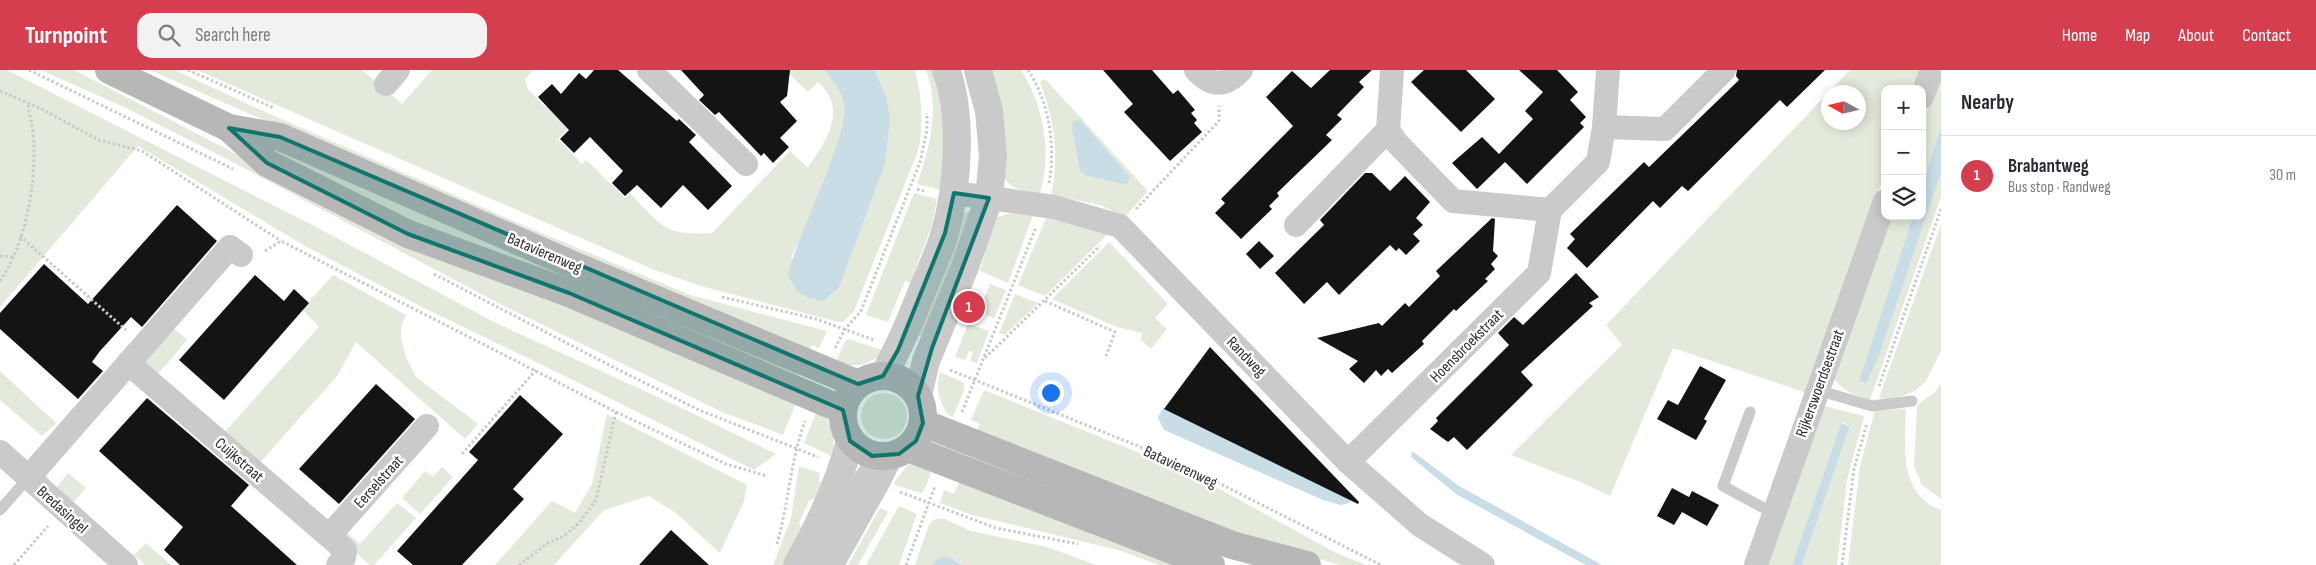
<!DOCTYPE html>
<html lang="en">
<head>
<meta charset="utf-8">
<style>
	body { margin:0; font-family:"Sofia Sans Condensed",sans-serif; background:#f2f2f3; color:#2b2b33 }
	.controls { position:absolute; right:15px; top:15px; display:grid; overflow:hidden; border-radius:10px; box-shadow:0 2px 12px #0003 }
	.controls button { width:45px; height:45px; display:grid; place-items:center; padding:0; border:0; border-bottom:1px solid #e1e1e2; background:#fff; color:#2b2b33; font:25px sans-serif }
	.compass { position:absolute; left:1821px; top:15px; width:45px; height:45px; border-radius:50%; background:#fff; box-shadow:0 2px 12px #0003; rotate:278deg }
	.you { position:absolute; left:1050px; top:322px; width:18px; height:18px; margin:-12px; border:4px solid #fff; border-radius:50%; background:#1a73e8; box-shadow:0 0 0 8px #1a73e833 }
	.badge { display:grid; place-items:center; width:32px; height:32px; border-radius:50%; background:#d43e4f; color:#fff; font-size:16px; font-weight:700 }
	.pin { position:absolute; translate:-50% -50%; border:2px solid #fff; box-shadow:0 1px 5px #0006 }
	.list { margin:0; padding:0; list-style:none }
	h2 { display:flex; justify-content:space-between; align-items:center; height:65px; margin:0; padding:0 20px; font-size:21px }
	h2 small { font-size:16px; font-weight:400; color:#7c7c81 }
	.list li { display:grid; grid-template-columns:32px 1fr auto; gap:15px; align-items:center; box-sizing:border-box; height:80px; padding:0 20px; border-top:1px solid #e1e1e2 }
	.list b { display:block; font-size:19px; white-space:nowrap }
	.list p { margin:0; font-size:16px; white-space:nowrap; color:#7c7c81 }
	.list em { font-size:16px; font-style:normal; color:#7c7c81 }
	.icon { flex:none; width:28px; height:28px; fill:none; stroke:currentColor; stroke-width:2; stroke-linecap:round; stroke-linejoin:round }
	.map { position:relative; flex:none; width:1941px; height:495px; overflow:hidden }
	header { display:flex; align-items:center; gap:30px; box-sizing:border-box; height:70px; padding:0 25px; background:#d43e4f; color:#fff }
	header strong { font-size:24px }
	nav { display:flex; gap:28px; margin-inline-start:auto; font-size:18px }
	.search { width:350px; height:45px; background:#f2f2f3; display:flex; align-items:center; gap:12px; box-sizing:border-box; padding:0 18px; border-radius:15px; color:#7c7c81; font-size:19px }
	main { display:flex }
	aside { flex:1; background:#fff }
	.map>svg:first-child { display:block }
</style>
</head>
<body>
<header>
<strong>Turnpoint</strong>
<div class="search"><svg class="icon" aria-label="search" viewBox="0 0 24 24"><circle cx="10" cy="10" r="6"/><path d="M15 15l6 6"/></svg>Search here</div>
<nav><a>Home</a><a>Map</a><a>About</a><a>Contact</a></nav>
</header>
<main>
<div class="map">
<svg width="1941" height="495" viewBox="0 0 1941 495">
	<rect width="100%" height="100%" fill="#fff"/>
	<g fill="#e3e9db" fill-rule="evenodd">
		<polygon points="0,0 7,0 318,158 494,252 690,342 776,384 754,400 561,304 420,236 305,176 138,76 0,237"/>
		<polygon points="41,0 74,0 393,165 568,233 795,335 783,365 722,342 502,235 219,85 128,39"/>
		<polygon points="150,0 175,0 254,37 525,156 690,225 827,261 819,278 812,275 807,284 434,125"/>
		<path d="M 197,0 L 362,0 L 402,34 L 432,0 L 534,0 L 525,9 L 528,19 L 545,37 L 552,32 L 574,53 L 558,69 L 582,94 L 586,90 L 625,128 L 630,123 C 662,156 663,166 712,163 L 790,81 L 808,98 C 826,70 849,40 818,12 L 808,22 L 785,0 L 825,0 C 831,9 841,19 844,29 C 852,55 805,161 791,188 L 839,218 L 885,94 L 886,26 L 875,0 L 915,0 C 922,27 924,54 918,81 L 854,241 L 843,252 L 838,252 L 701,216 L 652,199 Z"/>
		<path d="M 926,0 L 938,0 L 948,64 L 946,121 L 917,114 C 930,78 940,37 926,0 Z"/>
		<path d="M 989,0 L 1021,0 C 1044,36 1052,82 1040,123 C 1024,120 1012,121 1003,106 Z"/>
		<path d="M 1850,0 L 1921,0 L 1915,19 L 1885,19 L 1885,103 L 1807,323 L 1673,278 L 1610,426 L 1583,413 L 1511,385 L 1622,275 L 1606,255 ZM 1828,22 L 1858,22 L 1858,52 L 1828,52 Z"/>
		<polygon points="1941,0 1941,56 1922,117 1922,53"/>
		<path d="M 1045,9 L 1148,121 L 1125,147 L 1100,135 L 1051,125 C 1060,86 1054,49 1040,12 Z"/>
		<polygon points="274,76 801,299 796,310 447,172 272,81"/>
		<path d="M 1941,101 L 1941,127 L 1870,330 C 1852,324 1842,321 1831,305 L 1890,146 L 1913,146 L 1859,311 Z"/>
		<polygon points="914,123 937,129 932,155 910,213 905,211 888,252 866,245"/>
		<polygon points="971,141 927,268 914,264 961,144"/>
		<polygon points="1011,143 1033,145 1008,213 980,201 995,148"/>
		<polygon points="1046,148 1075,153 1109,163 1045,226 1018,215"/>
		<polygon points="1941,154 1941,281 1926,311 1915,321 1891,330 1879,328"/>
		<polygon points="1109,172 1168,234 1155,248 1167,259 1151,279 1141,270 1142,263 1117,257 1052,229"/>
		<polygon points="333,205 406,245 401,257 401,269 406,287 416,307 478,354 465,369 356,272 337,306 256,397 222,365 319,257 302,239"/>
		<polygon points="990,214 1006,220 994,248 979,242"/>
		<polygon points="1015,224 1038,233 1005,265 999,263"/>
		<polygon points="968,254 989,261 977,293 970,291 973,282 969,281 965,290 955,287"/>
		<polygon points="171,256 187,270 158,304 141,290"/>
		<path d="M 848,269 L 885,281 C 870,296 855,297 835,294 L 844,273 Z"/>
		<polygon points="0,301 56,353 42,366 0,330"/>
		<path d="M 940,302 L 964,313 L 964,320 L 953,347 L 947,344 C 939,330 935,319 940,302 Z"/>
		<polygon points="1941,313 1941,429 1922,415 1914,396 1917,335 1935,322"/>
		<polygon points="984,320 1194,405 1336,483 1366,495 1340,495 1213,457 976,365 980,354 971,350"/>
		<circle cx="884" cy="346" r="23"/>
		<polygon points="1824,336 1864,346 1847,410 1837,495 1802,495 1850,356 1845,353 1841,353 1792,495 1769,495"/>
		<path d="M 818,338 C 830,349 838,370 831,386 L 804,373 Z"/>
		<path d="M 1906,339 C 1905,377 1898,424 1941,440 L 1941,491 L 1940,495 L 1848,495 L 1860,396 L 1875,340 Z"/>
		<polygon points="607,344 747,415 744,431 720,483 676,443 649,426 604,440 554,495 495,495 552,431 575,443 592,414"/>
		<polygon points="915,394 933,398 923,422 921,423 895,415 894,412 908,395"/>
		<polygon points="799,396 820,403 819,411 824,414 820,426 809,431 799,453 803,463 788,495 773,495 791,448"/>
		<polygon points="442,397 453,407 420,444 402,428 425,401 433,407"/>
		<polygon points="68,403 86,418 74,432 57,417"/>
		<polygon points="962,406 1189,495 1159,495 1118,480 972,445 940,433 944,420 954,424"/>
		<polygon points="397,433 416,448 374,495 370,495 356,483 345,467 347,463 360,474"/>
		<polygon points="899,436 917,444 899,495 866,495"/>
		<polygon points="880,438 888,442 858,495 848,495"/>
		<polygon points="942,448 971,461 1047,477 1096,495 963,495 959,492 940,487 931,495 915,495 928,457 933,450"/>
		<polygon points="146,473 171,495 145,495 134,485"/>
	</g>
	<g fill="#c9dde7">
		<path d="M 825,0 L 875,0 L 886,26 L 890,49 L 885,94 L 839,218 L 823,231 C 802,228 798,224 788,206 C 795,167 854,60 843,29 C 840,19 831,9 825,0 Z"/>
		<polygon points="1080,50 1129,106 1128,113 1122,114 1085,105 1080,101 1072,58 1073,51"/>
		<polygon points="1941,56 1941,102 1879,285 1866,313 1859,311 1913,146 1922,146 1922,117"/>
		<polygon points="1194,323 1352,426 1349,433 1341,435 1323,430 1164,360 1158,348 1162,339"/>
		<polygon points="1841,353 1850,356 1802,495 1792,495"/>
		<polygon points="1412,381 1459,416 1602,495 1586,495 1456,424 1411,387"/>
		<polygon points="940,487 951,488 963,495 931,495"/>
	</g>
	<g fill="#141414">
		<polygon points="594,0 618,0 677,51 679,49 696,65 689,72 732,116 708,140 683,115 661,138 637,115 625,126 612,113 623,101 590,67 574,83 560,69 569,60 538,27 552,14 561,24 579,3 586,9"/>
		<polygon points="681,0 790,0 787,26 780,32 797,51 780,68 789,77 773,93 764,83 761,86 719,42 715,45 699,30 704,25"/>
		<polygon points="1103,0 1152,0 1173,24 1178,20 1195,40 1191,43 1197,50 1194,53 1202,62 1170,91 1124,42 1133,34"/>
		<polygon points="1330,0 1372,0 1359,12 1364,17 1337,45 1342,49 1326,65 1332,70 1277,123 1279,126 1269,136 1272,139 1241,169 1215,143 1225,133 1221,129 1293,56 1266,27 1292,1 1311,18"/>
		<polygon points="1424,0 1466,0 1495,29 1461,62 1411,12"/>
		<polygon points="1519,0 1557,0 1578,22 1570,30 1586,47 1580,53 1584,57 1527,114 1505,92 1477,119 1452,93 1482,67 1499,84 1533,49 1525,41 1543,22"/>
		<polygon points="1737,0 1825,0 1787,37 1780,30 1688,121 1682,116 1660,138 1653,131 1587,198 1567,178 1575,169 1570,164 1644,92 1649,97 1739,10 1736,6"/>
		<polygon points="1365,103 1372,103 1390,121 1405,106 1430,132 1416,148 1423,155 1413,164 1420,171 1406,185 1399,178 1396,181 1390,175 1339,225 1327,212 1304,234 1275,203 1324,155 1320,150"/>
		<polygon points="177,135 217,171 142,257 131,247 100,281 92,292 103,301 78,329 0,259 0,243 44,194 88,234"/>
		<polygon points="1492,148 1495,149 1493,181 1498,186 1491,194 1495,199 1485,209 1488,211 1456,241 1454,239 1422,271 1424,274 1392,303 1388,299 1381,306 1376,300 1364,313 1349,299 1358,291 1317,268 1379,253 1382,256 1405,233 1409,237 1440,206 1436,201"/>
		<polygon points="1259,171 1274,186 1260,199 1246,184"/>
		<polygon points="1576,203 1599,227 1589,233 1593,236 1521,302 1533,315 1467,380 1454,367 1448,372 1430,359 1438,351 1436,348 1509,275 1498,263 1514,247 1523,255"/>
		<polygon points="255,205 284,231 294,219 309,233 224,330 179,290"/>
		<polygon points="1210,277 1359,432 1358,434 1164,339"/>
		<polygon points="1700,296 1726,310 1704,349 1707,351 1696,370 1657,349 1668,330 1678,335"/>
		<polygon points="376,314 415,349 339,434 299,399"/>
		<polygon points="520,325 563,364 513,419 524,429 462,495 413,495 397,481 478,390 469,382"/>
		<polygon points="147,328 249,415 231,436 297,495 180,495 164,480 183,457 99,381"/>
		<polygon points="1672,418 1689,427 1692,421 1719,435 1707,456 1682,442 1674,455 1657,446"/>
		<polygon points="671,460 709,495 639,495"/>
	</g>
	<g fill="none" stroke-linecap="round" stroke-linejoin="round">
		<g stroke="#cacaca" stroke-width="3" stroke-dasharray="2.5 2.5" stroke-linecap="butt">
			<polyline points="29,0 233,99"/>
			<polyline points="188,0 274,38"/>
			<path d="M 1028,0 C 1049,31 1056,77 1049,113"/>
			<polyline points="0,21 42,39 98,70 142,81 281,171"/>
			<polyline points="917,119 924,121"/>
			<polyline points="1136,139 1219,51 1219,36"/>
			<polyline points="20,166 126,260"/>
			<polyline points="265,181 281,171 616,342 726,394 767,406"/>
			<polyline points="0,186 13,187"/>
			<polyline points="434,204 607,294 699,340 818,387"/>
			<path d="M 0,211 C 25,175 35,119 34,75 C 34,62 30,47 28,34"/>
			<polyline points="722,227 816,249 874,270"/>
			<polyline points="1045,231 1115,262 1105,289"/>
			<polyline points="835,278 845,259 861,241 920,92 927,60 927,43"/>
			<polyline points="985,288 1100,176"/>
			<polyline points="950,300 1175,391 1381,495"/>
			<polyline points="1879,316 1941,139"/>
			<polyline points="962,342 1036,157"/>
			<polyline points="462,384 536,300"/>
			<polyline points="900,422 996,458 1078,474"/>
			<path d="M 777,474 C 789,432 790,392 805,351"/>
			<polyline points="14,495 48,456"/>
			<polyline points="519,495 548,473 564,466 579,453 596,430 616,342"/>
			<polyline points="906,495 935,416"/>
			<polyline points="1842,495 1854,399 1867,353"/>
		</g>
		<g stroke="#cacaca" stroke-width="11">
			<polyline points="1817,320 1872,336 1912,331"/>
			<polyline points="1750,342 1723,416 1773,443"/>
			<polyline points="0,440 28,408"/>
			<polyline points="839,495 884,415 897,389"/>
		</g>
		<g stroke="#cacaca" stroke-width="24">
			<polyline points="649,0 746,94"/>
			<path d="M 1196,0 C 1212,17 1225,17 1241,0"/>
			<polyline points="1392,0 1388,60 1396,72 1453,131 1550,140 1598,92 1604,57 1608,0"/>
			<polyline points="386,14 398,0"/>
			<polyline points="1922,27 1932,0"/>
			<polyline points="1604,57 1665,59 1724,0"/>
			<polyline points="954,123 1054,137 1120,156 1348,392 1420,455 1483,495"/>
			<polyline points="1296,155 1388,60"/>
			<polyline points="128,293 345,480 344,488 338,495"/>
			<polyline points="0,382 126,495"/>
			<polyline points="1348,392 1539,203 1550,140"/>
			<polyline points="28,408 230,177 241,185"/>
			<polyline points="329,466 427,356"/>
			<polyline points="1756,495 1885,131"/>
		</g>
		<g stroke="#cacaca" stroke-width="28">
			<path d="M 883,306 C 898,280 909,254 920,226 C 928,205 939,184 945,162 C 958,117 963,44 946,0"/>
			<polyline points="918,326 926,291 965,197 989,128 993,86 989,41 978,0"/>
			<path d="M 797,495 C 819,456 839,414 850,371"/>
			<polyline points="823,495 868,409 885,387"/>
		</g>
		<g stroke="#b7b7b7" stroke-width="28">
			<polyline points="109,0 229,58 280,67 573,195 858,314"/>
			<polyline points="229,58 267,93 408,164 569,223 843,340"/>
			<circle cx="883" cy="346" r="40"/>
			<polyline points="923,353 1232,475 1307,495"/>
			<polyline points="908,378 1211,495"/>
		</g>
	</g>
	<path fill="#0f766e" fill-opacity="0.2" stroke="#0f766e" stroke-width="4" stroke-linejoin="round" d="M 229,58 L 280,67 L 858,314 L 883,306 L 898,280 L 945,163 L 954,123 L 989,128 L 932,278 L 918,326 L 923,353 L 916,371 L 899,384 L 872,386 L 850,371 L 843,340 L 569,223 L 408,164 L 267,93 Z"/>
	<g text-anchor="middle" stroke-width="5" stroke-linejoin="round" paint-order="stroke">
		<g font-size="16" fill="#2d2d2d" stroke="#fff">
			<text transform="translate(545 182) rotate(23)" y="6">Batavierenweg</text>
			<text transform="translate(1466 275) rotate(-45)" y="6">Hoensbroekstraat</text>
			<text transform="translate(1247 286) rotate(46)" y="6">Randweg</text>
			<text transform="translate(1819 313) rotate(-70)" y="6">Rijkerswoerdsestraat</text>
			<text transform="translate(240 389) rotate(41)" y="6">Cuijkstraat</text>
			<text transform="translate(1181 396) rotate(25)" y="6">Batavierenweg</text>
			<text transform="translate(378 411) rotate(-48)" y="6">Eerselstraat</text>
			<text transform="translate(63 439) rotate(42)" y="6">Bredasingel</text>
		</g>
	</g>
</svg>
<div class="controls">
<button>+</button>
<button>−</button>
<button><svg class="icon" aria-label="layers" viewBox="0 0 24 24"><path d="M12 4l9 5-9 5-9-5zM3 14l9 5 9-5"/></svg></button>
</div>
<svg class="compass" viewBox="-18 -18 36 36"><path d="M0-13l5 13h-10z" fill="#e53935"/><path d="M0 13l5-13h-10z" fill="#7c7c81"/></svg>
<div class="you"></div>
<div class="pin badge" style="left:969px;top:237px">1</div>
</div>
<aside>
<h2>Nearby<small></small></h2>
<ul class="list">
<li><span class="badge">1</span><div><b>Brabantweg</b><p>Bus stop · Randweg</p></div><em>30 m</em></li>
</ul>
</aside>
</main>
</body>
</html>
